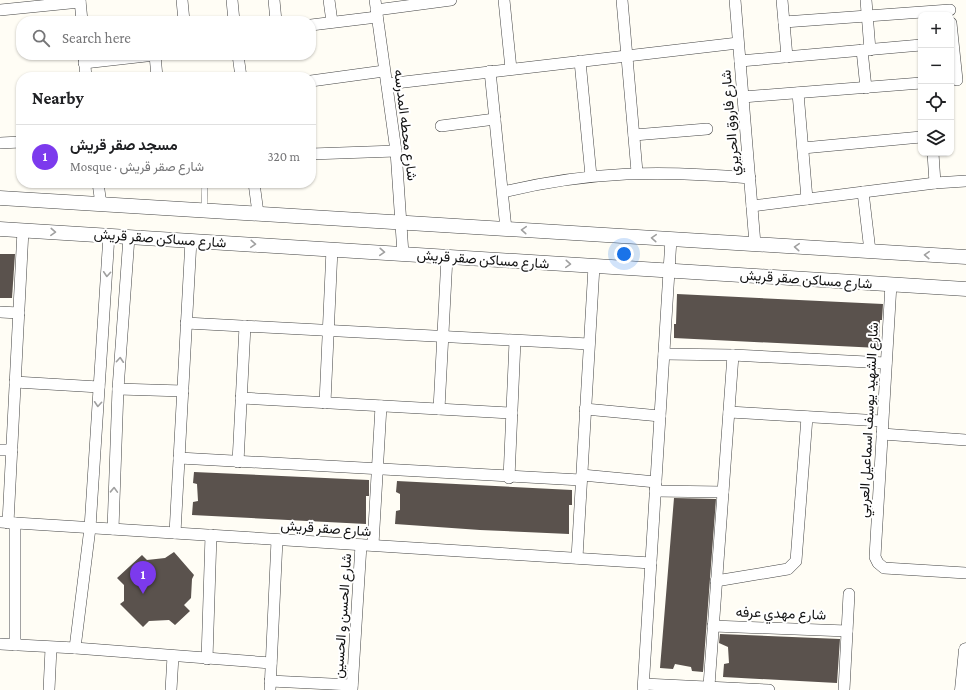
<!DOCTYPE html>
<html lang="en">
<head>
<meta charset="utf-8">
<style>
	body { margin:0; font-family:"Crimson Pro",Vazirmatn,serif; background:#f2f2f2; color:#202124 }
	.controls { position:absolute; right:12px; top:12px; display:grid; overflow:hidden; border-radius:8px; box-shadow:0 1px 3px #0004 }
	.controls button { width:36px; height:36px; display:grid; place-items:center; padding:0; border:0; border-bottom:1px solid #e0e0e0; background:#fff; color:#202124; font:20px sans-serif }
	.you { position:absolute; left:624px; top:254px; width:14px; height:14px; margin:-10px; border:3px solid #fff; border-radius:50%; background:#1a73e8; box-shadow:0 0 0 6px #1a73e833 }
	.badge { display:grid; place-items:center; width:26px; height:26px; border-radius:50%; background:#7c3aed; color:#fff; font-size:13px; font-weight:700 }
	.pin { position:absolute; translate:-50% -33px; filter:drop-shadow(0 1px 2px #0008) }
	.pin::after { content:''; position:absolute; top:21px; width:14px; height:12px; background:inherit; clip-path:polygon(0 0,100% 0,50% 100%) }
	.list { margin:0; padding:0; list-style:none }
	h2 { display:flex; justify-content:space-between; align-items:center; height:52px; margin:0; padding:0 16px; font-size:17px }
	h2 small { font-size:13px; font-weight:400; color:#757577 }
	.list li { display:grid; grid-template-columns:26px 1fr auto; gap:12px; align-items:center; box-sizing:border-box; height:64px; padding:0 16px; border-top:1px solid #e0e0e0 }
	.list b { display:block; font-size:15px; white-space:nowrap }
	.list p { margin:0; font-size:13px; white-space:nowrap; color:#757577 }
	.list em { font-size:13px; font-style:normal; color:#757577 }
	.icon { flex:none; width:22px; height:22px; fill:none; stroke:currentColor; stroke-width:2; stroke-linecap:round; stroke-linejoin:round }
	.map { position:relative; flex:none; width:966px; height:690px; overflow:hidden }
	.search { position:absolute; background:#fff; box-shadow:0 1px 3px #0004; left:16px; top:16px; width:300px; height:44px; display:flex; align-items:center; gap:10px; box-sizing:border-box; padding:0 14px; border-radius:16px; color:#757577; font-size:15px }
	.panel { position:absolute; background:#fff; box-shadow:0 1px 3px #0004; left:16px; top:72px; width:300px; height:116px; border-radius:16px }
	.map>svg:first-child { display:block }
</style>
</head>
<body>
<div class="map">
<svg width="966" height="690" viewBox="0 0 966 690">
	<rect width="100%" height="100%" fill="#fffdf5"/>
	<g fill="#5a524d">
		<polygon points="0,254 15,254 12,298 0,298"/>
		<polygon points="677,294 883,304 882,320 880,320 879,348 674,338 674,324 676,324"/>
		<polygon points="194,472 369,480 369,496 366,496 366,524 192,515 193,502 198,501 197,484 193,483"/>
		<polygon points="397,481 572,490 572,505 569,505 569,534 480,530 395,524 396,511 400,510 400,494 396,492"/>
		<polygon points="674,498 716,499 703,672 692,671 691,667 675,664 673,669 660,668"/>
		<polygon points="174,552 194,575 192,579 191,598 184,605 190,611 175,625 169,620 149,621 143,627 120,604 124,601 124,585 117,578 142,555 147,560 165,558"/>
		<polygon points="720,634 840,639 837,683 723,677 724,664 729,663 728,647 719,643"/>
	</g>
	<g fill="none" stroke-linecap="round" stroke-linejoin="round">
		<g stroke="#444" stroke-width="6">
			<polyline id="service" points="204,210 205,183"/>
		</g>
		<g stroke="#444" stroke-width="12">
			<g id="minor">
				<polyline points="80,0 82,21"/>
				<polyline points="182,0 184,21"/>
				<polyline points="232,0 234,21"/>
				<polyline points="274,0 276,21"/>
				<polyline points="329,0 332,22"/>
				<polyline points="375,0 396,151 403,254"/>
				<polyline points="504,0 511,69"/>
				<polyline points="622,0 637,172"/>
				<polyline points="735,0 755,244"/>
				<polyline points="782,0 787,57"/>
				<polyline points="866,0 870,50"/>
				<polyline points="0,10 80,2"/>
				<polyline points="376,10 451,0"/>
				<polyline points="784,22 950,10"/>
				<polyline points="951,23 957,80"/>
				<polyline points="311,25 377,17"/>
				<polyline points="862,50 866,88"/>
				<polyline points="84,55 86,77"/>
				<polyline points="155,55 157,77"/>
				<polyline points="238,55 241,77"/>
				<polyline points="580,61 591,176"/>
				<polyline points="740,61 921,45"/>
				<polyline points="84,63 155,55"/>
				<polyline points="490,71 506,229"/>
				<polyline points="311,81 384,71"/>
				<polyline points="387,84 738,43"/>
				<polyline points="798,93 807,199"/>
				<polyline points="743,97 921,83"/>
				<polyline points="441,126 495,119"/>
				<polyline points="634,135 707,129"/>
				<polyline points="0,143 21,142"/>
				<polyline points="803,148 921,137"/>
				<polyline points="933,153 935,183"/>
				<polyline points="311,154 396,151"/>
				<polyline points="98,183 101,204"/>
				<polyline points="254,183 258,213"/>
				<path d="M 503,192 C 591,171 661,170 750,178"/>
				<polyline points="863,192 870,251"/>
				<polyline points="752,206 935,183 966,181"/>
				<polyline points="891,284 875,557 878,563 884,568 966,573"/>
				<polyline points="0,312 19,313"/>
				<polyline points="186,323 589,344"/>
				<polyline points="664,354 733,355 886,363"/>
				<polyline points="15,382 99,387"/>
				<polyline points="118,389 183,391"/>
				<polyline points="241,398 512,413"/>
				<polyline points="325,403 332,249"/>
				<polyline points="439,409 447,257"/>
				<polyline points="585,409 660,416"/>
				<polyline points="729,412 882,421"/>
				<polyline points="882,434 966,440"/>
				<polyline points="0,450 12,450"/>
				<polyline points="179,458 581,480"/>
				<polyline points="238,462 245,326"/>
				<polyline points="582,475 656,482"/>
				<polyline points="509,478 515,341"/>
				<polyline points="655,491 723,492"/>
				<polyline points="0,522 651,563"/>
				<polyline points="8,523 23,230"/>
				<polyline points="15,523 15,645"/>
				<polyline points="113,529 118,389 129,237"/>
				<polyline points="175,533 191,240"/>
				<polyline points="373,545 381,406"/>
				<polyline points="577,558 594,266"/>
				<polyline points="716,581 788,569 796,561 807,417"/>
				<polyline points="713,626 847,631"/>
				<polyline points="0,644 75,648 271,663"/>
				<polyline points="75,648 90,528 109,235"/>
				<polyline points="207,659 211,535"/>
				<polyline points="270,681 352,685"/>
				<polyline points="644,684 769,690"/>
				<polyline points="709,686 733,355"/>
				<polyline points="49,690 51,648"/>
				<polyline points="171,690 173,656"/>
				<polyline points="270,690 277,540"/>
				<polyline points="352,690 361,545"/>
				<polyline points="643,690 671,239"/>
				<polyline points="844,690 849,594"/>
			</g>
		</g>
		<g stroke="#444" stroke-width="15">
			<g id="tertiary">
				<polyline points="0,198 966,257"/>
				<polyline points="0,229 966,289"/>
				<polyline points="962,690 966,650"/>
			</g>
		</g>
		<use href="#service" stroke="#fff" stroke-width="5.5"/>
		<use href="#minor" stroke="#fff" stroke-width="11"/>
		<use href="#tertiary" stroke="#fff" stroke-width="14"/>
	</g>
	<defs><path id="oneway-chevron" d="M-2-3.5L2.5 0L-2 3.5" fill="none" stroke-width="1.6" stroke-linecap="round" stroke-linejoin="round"/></defs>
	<g stroke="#a0a0a0">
		<use href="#oneway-chevron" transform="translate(524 230) rotate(-176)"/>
		<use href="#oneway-chevron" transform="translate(53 232) rotate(3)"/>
		<use href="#oneway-chevron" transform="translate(654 238) rotate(-176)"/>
		<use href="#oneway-chevron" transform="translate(253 244) rotate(4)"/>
		<use href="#oneway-chevron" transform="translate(797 247) rotate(-176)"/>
		<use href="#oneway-chevron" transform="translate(382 252) rotate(4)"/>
		<use href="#oneway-chevron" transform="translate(927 255) rotate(-177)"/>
		<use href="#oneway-chevron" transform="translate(568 264) rotate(4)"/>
		<use href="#oneway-chevron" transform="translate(107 274) rotate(94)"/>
		<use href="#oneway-chevron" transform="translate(120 360) rotate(-86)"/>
		<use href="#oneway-chevron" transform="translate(98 404) rotate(94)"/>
		<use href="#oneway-chevron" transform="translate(114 490) rotate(-88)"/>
	</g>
	<g text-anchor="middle" stroke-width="4" stroke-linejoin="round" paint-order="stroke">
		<g font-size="14" fill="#111" stroke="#fff">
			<text transform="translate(730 123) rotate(-95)" y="5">شارع فاروق الحريري</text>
			<text transform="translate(406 125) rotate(83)" y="5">شارع محطه المدرسه</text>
			<text transform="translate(160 238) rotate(4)" y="5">شارع مساكن صقر قريش</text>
			<text transform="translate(483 259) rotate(4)" y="5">شارع مساكن صقر قريش</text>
			<text transform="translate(806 279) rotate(4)" y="5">شارع مساكن صقر قريش</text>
			<text transform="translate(868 420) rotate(-87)" y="5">شارع الشهيد يوسف اسماعيل العربي</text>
			<text transform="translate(326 528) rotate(4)" y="5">شارع صقر قريش</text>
			<text transform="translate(781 613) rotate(2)" y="5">شارع مهدي عرفه</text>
			<text transform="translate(342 616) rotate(-86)" y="5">شارع الحسن و الحسين</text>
		</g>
	</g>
</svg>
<div class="controls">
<button>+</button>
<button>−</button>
<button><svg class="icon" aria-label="locate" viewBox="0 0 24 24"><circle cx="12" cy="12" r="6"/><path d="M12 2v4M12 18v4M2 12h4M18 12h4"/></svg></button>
<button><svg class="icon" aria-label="layers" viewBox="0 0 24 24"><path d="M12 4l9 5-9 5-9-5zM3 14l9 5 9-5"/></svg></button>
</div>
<div class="you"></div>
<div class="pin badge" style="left:143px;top:594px">1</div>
<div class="search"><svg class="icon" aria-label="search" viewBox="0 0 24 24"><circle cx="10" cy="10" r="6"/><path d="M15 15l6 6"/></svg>Search here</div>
<section class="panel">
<h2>Nearby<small></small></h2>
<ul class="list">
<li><span class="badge">1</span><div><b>مسجد صقر قريش</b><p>Mosque · شارع صقر قريش</p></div><em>320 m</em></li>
</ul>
</section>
</div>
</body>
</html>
